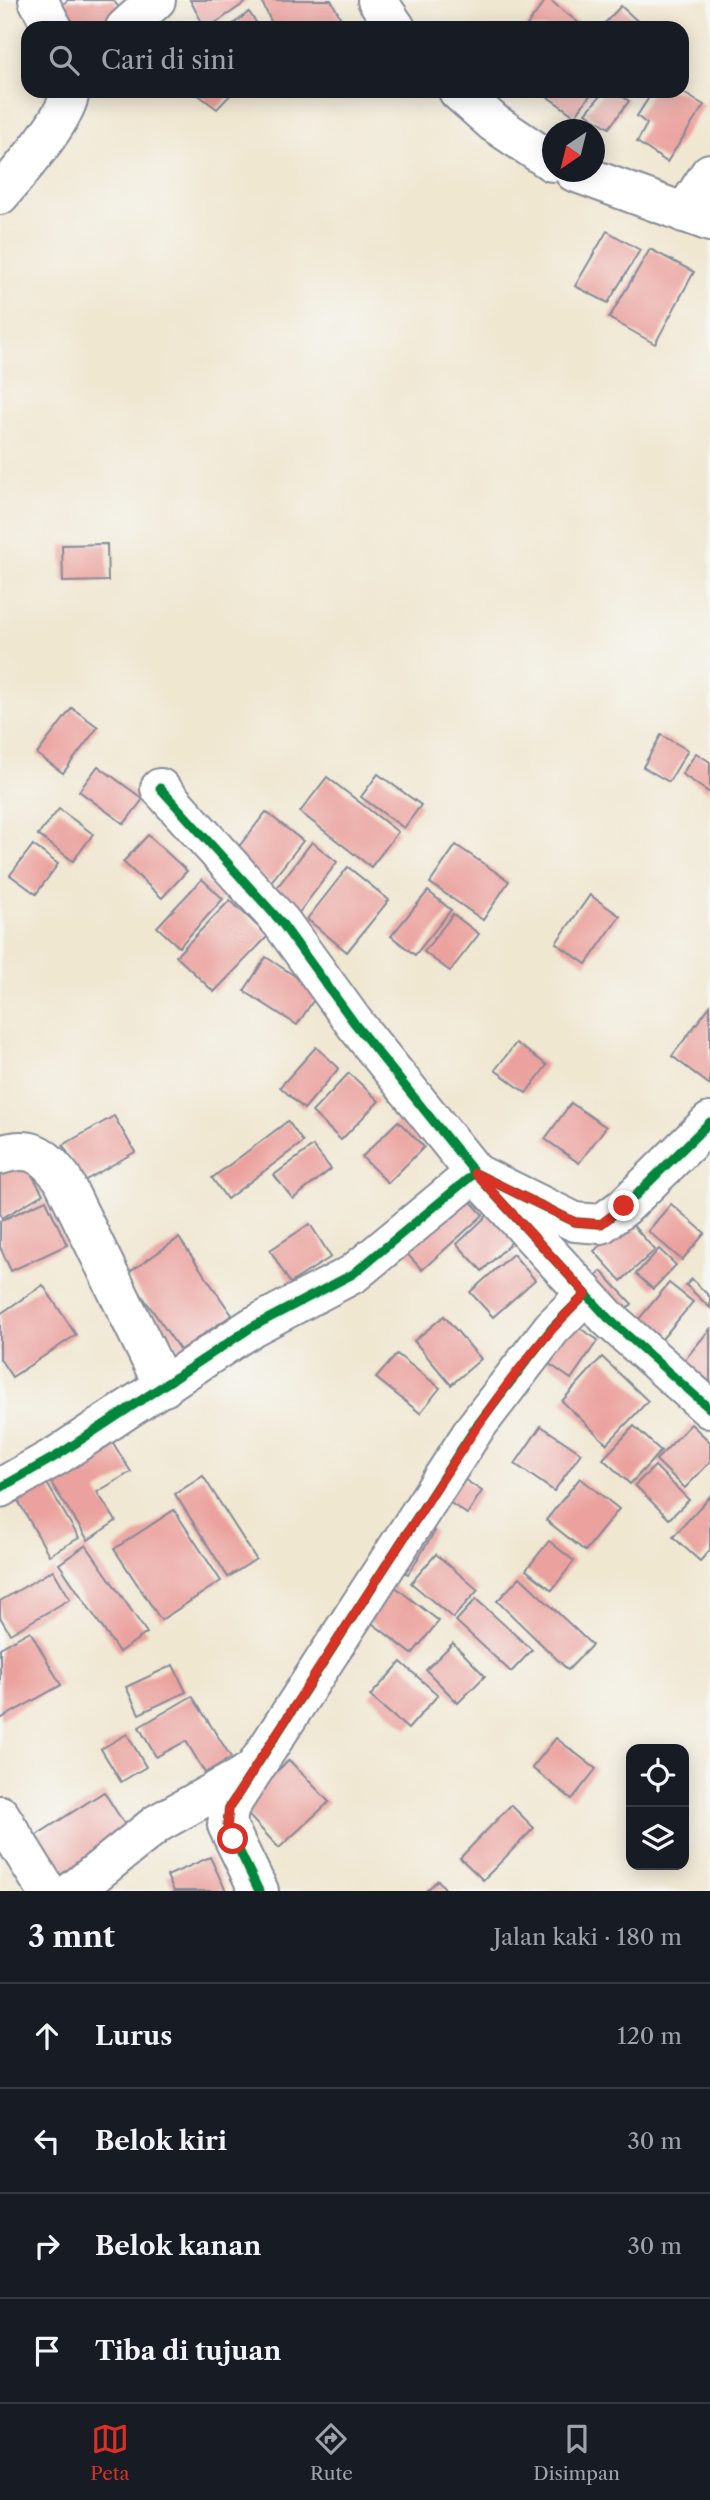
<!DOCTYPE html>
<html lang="id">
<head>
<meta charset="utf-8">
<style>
	body { margin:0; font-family:"Libre Caslon Text",serif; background:#20242c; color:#f1f3f6 }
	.controls { position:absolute; right:21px; bottom:21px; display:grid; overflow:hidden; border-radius:14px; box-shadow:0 4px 18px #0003 }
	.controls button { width:63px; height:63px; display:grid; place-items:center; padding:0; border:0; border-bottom:2px solid #363941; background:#171b24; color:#f1f3f6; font:35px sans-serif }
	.compass { position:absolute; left:542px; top:119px; width:63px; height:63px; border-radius:50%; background:#171b24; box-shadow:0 4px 18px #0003; rotate:215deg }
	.stop { position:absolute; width:21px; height:21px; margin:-16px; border:5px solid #d93025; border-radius:50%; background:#fff }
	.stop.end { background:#d93025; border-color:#fff; box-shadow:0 2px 7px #0008 }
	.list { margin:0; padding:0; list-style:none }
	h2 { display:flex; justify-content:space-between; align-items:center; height:91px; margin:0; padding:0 28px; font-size:30px }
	h2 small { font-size:23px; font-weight:400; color:#9ea1a6 }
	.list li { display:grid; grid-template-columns:46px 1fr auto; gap:21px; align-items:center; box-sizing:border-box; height:105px; padding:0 28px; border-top:2px solid #363941 }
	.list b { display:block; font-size:26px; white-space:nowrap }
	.list em { font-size:23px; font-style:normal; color:#9ea1a6 }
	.icon { flex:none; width:38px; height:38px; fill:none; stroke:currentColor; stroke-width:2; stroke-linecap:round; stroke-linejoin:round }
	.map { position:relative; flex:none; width:710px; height:1891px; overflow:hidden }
	.search { position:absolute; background:#171b24; box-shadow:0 4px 18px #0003; left:21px; right:21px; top:21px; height:77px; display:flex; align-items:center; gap:18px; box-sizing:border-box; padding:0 24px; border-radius:21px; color:#9ea1a6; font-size:26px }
	.sheet { height:511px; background:#171b24 }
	nav { display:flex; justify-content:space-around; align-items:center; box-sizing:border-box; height:98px; border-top:2px solid #363941; background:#171b24; font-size:19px; color:#9ea1a6 }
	nav a { display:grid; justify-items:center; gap:4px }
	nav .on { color:#d93025 }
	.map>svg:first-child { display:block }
</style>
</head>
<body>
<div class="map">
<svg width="710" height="1891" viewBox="0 0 710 1891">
	<rect width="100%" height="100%" fill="#f6f6f2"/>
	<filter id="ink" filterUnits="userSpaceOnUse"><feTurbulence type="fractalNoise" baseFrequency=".0143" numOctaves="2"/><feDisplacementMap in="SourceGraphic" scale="14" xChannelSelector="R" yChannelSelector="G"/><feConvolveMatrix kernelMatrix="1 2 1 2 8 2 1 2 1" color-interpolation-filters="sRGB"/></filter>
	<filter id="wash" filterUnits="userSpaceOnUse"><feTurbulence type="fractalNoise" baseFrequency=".00686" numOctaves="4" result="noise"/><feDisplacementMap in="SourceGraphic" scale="28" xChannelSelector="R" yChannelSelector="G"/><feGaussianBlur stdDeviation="1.57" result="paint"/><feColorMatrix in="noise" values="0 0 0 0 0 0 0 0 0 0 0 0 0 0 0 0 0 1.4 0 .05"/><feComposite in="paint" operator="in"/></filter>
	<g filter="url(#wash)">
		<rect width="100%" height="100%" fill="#f0e7d1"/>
		<g id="blocks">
			<g fill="#eba19d">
				<polygon points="68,0 113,0 128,19 117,28 95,28 92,24 87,28 62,28 53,13"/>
				<polygon points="190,0 249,0 208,28 205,28"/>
				<polygon points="261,0 331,0 346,28 274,28"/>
				<polygon points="546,0 550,0 585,28 525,28"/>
				<polygon points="621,6 645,28 600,28"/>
				<polygon points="249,12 260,28 228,28"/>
				<polygon points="193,91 234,91 217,109"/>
				<polygon points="549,91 593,91 575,116 545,95"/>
				<polygon points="604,91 615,91 629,101 609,128 586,113"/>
				<polygon points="653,91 680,91 704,105 667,162 637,142 647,124 637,116"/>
				<polygon points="607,231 640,250 608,303 575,286"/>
				<polygon points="650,249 694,272 655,344 609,318"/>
				<polygon points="107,544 108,581 63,582 62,545"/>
				<polygon points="72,708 98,727 63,773 37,754"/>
				<polygon points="661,735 688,750 669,782 643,767"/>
				<polygon points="696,753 710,762 710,793 682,774"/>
				<polygon points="98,766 143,799 124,824 79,791"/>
				<polygon points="378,774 421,805 404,828 361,797"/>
				<polygon points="327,777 398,832 371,867 300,812"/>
				<polygon points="59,809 93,834 73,861 38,835"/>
				<polygon points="266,812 303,841 270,883 233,854"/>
				<polygon points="148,835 187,871 162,898 123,862"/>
				<polygon points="312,842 337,862 298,914 272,894"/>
				<polygon points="33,845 58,864 36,894 10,875"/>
				<polygon points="456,845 509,881 483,920 430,883"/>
				<polygon points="348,867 389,900 347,952 307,919"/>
				<polygon points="202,879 223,899 179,947 157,927"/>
				<polygon points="428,891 451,910 415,955 391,936"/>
				<polygon points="590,895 620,916 586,964 556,943"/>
				<polygon points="230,900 268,936 214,992 176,956"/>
				<polygon points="453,914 479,934 450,971 424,952"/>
				<polygon points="266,957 319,992 297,1025 244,991"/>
				<polygon points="710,1006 710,1085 672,1056"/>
				<polygon points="516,1043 547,1065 526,1093 495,1070"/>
				<polygon points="316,1047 339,1068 304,1109 280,1087"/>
				<polygon points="349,1073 379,1101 341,1140 312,1112"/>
				<polygon points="571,1103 606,1127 579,1163 545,1139"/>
				<polygon points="114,1116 135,1152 84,1181 63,1145"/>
				<polygon points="288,1121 303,1142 227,1199 212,1178"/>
				<polygon points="398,1121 424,1147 388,1183 362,1157"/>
				<polygon points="313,1146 331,1169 293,1199 274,1175"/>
				<polygon points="21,1156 43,1194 2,1218 0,1213 0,1167"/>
				<polygon points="462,1192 483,1215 422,1270 401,1247"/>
				<polygon points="46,1200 67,1245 11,1271 0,1247 0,1221"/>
				<polygon points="671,1204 705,1233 682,1260 648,1231"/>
				<polygon points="495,1208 520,1234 482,1271 457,1244"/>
				<polygon points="628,1220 655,1250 621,1281 594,1251"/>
				<polygon points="310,1224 331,1257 290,1283 270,1250"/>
				<polygon points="179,1238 232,1315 180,1350 127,1274"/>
				<polygon points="659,1249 676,1265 653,1289 636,1274"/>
				<polygon points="513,1254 535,1280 493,1317 470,1292"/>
				<polygon points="601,1271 632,1304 615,1320 584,1287"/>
				<polygon points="692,1279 710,1297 710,1308 686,1285"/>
				<polygon points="669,1283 693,1302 657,1345 633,1326"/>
				<polygon points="43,1285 76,1335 12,1377 0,1359 0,1314"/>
				<polygon points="444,1316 481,1359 451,1385 414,1341"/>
				<polygon points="567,1320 598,1340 571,1379 541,1358"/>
				<polygon points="710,1329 710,1395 677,1369"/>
				<polygon points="397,1354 440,1388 420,1413 376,1378"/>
				<polygon points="602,1357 648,1401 607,1444 562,1401"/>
				<polygon points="691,1424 710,1442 710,1462 685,1488 656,1460"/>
				<polygon points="541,1426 581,1453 554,1491 515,1464"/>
				<polygon points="634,1426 661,1451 630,1484 603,1459"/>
				<polygon points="113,1443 131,1472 97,1492 116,1521 88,1540 50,1481"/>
				<polygon points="655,1466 689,1500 669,1519 635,1485"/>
				<polygon points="453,1472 482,1491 467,1514 437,1494"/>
				<polygon points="203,1476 256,1559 228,1577 175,1494"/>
				<polygon points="580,1478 619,1509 585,1551 546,1520"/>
				<polygon points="45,1480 79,1538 49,1555 16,1497"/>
				<polygon points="710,1496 710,1550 700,1561 673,1537"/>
				<polygon points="174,1510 221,1581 161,1620 114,1549"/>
				<polygon points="421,1522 435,1531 408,1574 394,1566"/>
				<polygon points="549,1541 574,1561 552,1590 526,1570"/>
				<polygon points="86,1545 147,1633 119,1652 59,1564"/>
				<polygon points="436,1554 478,1590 453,1618 411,1583"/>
				<polygon points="53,1570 70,1599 10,1634 0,1617 0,1601"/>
				<polygon points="520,1577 592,1645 568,1670 497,1601"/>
				<polygon points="390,1583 439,1621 412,1654 363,1616"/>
				<polygon points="476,1599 532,1650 511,1672 456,1621"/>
				<polygon points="30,1631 61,1685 0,1719 0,1648"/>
				<polygon points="453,1643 485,1676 458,1703 426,1670"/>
				<polygon points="401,1662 438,1695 408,1729 370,1696"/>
				<polygon points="173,1665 186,1692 139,1714 126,1687"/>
				<polygon points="192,1696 231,1757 205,1773 186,1741 156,1757 139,1727"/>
				<polygon points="127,1734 146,1767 121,1782 101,1749"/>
				<polygon points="556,1738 596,1769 572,1799 532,1768"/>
				<polygon points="289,1760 329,1802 279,1848 240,1806"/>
				<polygon points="104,1792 132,1836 52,1887 24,1843"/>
				<polygon points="511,1805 534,1828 483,1880 460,1858"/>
				<polygon points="210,1857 226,1891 174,1891 167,1876"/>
				<polygon points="438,1880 447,1891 426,1891"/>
			</g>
		</g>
	</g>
	<g filter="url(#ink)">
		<use href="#blocks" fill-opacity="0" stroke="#868b98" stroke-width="2"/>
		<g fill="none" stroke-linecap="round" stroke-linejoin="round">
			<g stroke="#868b98" stroke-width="42">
				<g id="street">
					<polyline points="38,0 53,28"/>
					<polyline points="377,0 396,28"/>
					<polyline points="125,28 156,0"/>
					<polyline points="458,91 494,123 552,162"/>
					<polyline points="574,172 710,222"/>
					<path d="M 0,195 C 19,172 67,119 70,91"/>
					<polyline points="684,213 710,173"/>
					<polyline points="160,788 281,922 355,1024 475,1173 586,1294"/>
					<path d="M 0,1155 C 31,1145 43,1154 62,1178 L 164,1387"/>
					<polyline points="0,1488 58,1455 252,1327 353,1274 475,1173 575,1222 601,1224 624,1207 710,1122"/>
					<polyline points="0,1815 47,1891"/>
					<polyline points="73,1891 158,1823 250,1772"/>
					<polyline points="259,1891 227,1825 229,1808 475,1428 552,1328 586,1294 608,1318 710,1409"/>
				</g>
			</g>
			<use href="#street" stroke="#fff" stroke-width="38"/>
			<g stroke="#f6f6f2" stroke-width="13">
				<g id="cycleway">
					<polyline points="160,788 281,922 355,1024 475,1173 586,1294"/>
					<polyline points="0,1488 58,1455 252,1327 353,1274 475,1173 575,1222 601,1224 624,1207 710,1122"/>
					<polyline points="259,1891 227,1825 229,1808 475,1428 552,1328 586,1294 608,1318 710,1409"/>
				</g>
			</g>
			<use href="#cycleway" stroke="#00873e" stroke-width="9"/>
		</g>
	</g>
	<g fill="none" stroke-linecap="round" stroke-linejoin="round" filter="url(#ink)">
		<path stroke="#d93025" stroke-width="9" d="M 233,1839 L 227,1825 L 229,1808 C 289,1714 350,1620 411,1527 C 463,1447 518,1359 586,1294 L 475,1173 L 575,1222 L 601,1224 L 624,1206"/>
	</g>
</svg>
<div class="controls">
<button><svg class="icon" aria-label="locate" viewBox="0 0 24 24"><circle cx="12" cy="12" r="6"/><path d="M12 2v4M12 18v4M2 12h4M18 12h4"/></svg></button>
<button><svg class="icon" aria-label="layers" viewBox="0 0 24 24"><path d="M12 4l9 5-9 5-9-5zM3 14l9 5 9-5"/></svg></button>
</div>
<svg class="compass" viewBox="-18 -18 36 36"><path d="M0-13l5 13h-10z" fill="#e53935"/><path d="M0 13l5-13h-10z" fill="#9ea1a6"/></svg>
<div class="stop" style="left:233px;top:1839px"></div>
<div class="stop end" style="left:624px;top:1206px"></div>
<div class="search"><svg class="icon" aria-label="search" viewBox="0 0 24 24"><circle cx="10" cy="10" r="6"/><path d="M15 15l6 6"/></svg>Cari di sini</div>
</div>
<section class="sheet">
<h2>3 mnt<small>Jalan kaki · 180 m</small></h2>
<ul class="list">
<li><svg class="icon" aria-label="ahead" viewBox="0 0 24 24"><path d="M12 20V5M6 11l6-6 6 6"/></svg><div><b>Lurus</b></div><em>120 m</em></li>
<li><svg class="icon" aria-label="left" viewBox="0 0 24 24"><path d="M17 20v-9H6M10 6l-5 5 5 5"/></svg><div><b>Belok kiri</b></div><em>30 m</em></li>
<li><svg class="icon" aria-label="right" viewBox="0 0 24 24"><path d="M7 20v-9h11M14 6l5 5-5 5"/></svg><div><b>Belok kanan</b></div><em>30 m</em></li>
<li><svg class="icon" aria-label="arrive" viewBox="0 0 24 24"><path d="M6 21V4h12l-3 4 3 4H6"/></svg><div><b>Tiba di tujuan</b></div></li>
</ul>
</section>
<nav>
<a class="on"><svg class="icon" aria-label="map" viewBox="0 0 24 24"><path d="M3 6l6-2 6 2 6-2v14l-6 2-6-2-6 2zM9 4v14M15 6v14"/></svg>Peta</a>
<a><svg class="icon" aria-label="directions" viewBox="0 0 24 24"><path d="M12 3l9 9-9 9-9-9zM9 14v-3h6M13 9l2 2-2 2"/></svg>Rute</a>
<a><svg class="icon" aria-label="saved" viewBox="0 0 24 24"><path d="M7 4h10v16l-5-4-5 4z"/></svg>Disimpan</a>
</nav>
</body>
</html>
